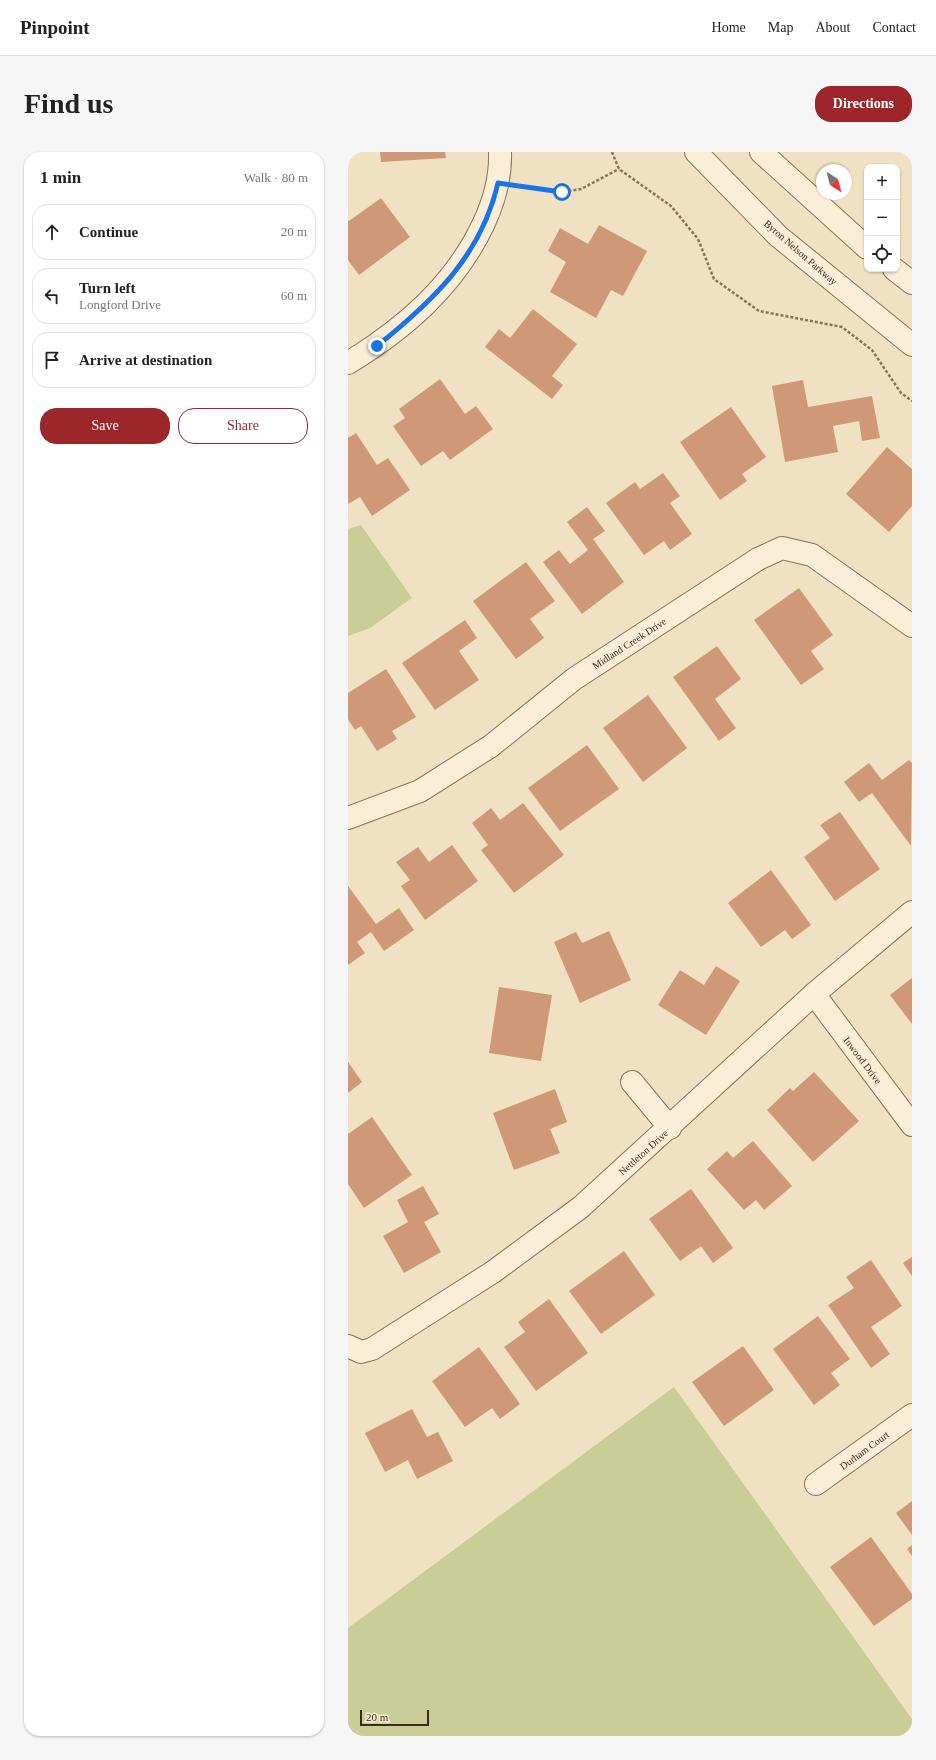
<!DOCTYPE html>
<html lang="en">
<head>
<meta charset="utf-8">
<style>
	body { margin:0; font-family:Georgia,serif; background:#f6f6f6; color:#222 }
	.controls { position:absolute; right:12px; top:12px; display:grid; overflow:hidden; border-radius:8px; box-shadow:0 1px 3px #0004 }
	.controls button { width:36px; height:36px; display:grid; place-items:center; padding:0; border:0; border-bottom:1px solid #e0e0e0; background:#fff; color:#222; font:20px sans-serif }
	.compass { position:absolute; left:468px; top:12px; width:36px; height:36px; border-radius:50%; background:#fff; box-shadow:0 1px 3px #0004; rotate:144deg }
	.scale { position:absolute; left:12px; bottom:10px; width:69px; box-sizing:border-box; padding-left:4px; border:2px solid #3a2a1d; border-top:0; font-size:11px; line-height:14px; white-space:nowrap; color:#3a2a1d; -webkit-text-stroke:3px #f7ebd2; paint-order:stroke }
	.stop { position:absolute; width:12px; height:12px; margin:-9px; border:3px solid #1a73e8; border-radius:50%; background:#fff }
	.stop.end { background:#1a73e8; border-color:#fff; box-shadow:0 1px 4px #0008 }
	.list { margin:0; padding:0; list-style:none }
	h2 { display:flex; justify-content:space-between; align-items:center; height:52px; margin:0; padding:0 16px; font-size:17px }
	h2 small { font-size:13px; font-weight:400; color:#767676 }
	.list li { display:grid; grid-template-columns:26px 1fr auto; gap:12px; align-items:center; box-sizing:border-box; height:56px; margin:0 8px 8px; padding:0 8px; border:1px solid #e0e0e0; border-radius:16px }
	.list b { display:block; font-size:15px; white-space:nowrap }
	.list p { margin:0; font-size:13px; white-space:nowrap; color:#767676 }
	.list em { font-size:13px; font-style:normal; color:#767676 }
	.actions { display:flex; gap:8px; padding:12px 16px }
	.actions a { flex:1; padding:9px 0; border:1px solid #9c262a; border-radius:16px; text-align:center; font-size:14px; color:#9c262a }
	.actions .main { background:#9c262a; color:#fff }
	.icon { flex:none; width:22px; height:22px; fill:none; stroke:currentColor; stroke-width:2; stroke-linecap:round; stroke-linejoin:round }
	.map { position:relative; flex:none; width:564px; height:1584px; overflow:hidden; border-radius:16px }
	header { display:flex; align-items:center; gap:24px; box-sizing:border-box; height:56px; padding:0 20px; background:#fff; border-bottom:1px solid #e0e0e0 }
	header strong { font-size:19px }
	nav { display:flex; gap:22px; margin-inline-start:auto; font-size:14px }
	.intro { display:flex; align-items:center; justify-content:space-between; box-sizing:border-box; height:96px; padding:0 24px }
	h1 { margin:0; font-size:28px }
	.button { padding:10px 18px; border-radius:16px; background:#9c262a; color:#fff; font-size:14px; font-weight:700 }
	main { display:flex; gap:24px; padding:0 24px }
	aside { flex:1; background:#fff; border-radius:16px; box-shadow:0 1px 3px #0004 }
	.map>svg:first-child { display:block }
</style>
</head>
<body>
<header>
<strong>Pinpoint</strong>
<nav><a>Home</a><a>Map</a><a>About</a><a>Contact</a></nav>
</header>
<div class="intro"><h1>Find us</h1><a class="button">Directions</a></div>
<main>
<aside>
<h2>1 min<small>Walk · 80 m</small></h2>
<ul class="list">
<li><svg class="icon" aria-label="ahead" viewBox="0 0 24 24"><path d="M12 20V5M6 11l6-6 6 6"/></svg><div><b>Continue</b></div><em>20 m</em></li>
<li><svg class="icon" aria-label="left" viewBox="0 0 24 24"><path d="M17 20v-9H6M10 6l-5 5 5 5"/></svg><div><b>Turn left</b><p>Longford Drive</p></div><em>60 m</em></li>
<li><svg class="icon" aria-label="arrive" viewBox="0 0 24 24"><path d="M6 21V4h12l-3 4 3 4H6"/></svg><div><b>Arrive at destination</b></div></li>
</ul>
<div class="actions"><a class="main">Save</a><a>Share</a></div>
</aside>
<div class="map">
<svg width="564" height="1584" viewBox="0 0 564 1584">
	<rect width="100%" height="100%" fill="#f0e1c2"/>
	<g fill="#c9ce96">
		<polygon points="13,373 64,446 22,476 0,484 0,377"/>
		<polygon points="326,1235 564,1567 564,1584 0,1584 0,1476"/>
	</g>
	<g fill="#cf9977">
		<polygon points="32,0 97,0 98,6 33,10"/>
		<polygon points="33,46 62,85 11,123 0,108 0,68 1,69"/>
		<polygon points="251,73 299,99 275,144 263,138 248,166 202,140 218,110 200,99 212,76 240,92"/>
		<polygon points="185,157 229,192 204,224 215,233 204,247 137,195 151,177 162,186"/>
		<polygon points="92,227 117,262 128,254 145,277 102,308 95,299 73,314 45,274 57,266 51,257"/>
		<polygon points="455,228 460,255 524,244 532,286 514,289 511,269 485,274 490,300 437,310 424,234"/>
		<polygon points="383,255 418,305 394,322 399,329 372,348 332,290"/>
		<polygon points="8,281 29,313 40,306 62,338 24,364 12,345 0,352 0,286"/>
		<polygon points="539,295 564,317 564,354 541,380 498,342"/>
		<polygon points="315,321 332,344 322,351 344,382 322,398 316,389 296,403 258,351 287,330 292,337"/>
		<polygon points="239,355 257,379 245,387 276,430 234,462 195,410 211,398 222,412 240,398 219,370"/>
		<polygon points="178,410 207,449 182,467 196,486 168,507 125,449"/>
		<polygon points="451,436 485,483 463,499 476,517 453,533 406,468"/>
		<polygon points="117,468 129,486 111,499 131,528 87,558 54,511"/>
		<polygon points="369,494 393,527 367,547 388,576 371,589 325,525"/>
		<polygon points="38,517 68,565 44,579 49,587 29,599 13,574 7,578 0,567 0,541"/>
		<polygon points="300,543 339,596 295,630 255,576"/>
		<polygon points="239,593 271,637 212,679 180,636"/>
		<polygon points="561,608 564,611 563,694 524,641 511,650 496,630 521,611 534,628"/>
		<polygon points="175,651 216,703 166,741 133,698 140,693 124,671 143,656 152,668"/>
		<polygon points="492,660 532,717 487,749 456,705 482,686 472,673"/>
		<polygon points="104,693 130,729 77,768 53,734 62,728 48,710 70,695 81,710"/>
		<polygon points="423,718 463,773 444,787 437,778 413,795 380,751"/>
		<polygon points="0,734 28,772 51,756 66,778 36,799 23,780 9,790 17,801 0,813"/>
		<polygon points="261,779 283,828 232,851 206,790 228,780 234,791"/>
		<polygon points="368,814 392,829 358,883 310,853 332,818 356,833"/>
		<polygon points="564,826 564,872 542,843"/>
		<polygon points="151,835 204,843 193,909 141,901"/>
		<polygon points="0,910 14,930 0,941"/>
		<polygon points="466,920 511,969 465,1010 419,958 442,936 445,939"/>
		<polygon points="207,937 219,970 202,977 212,1001 166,1018 145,961"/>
		<polygon points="24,965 64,1023 16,1056 0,1032 0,982"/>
		<polygon points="405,989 444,1034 416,1058 408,1048 396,1058 359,1017 379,999 385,1006"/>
		<polygon points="75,1034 91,1062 76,1070 93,1100 56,1121 35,1084 60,1070 49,1048"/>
		<polygon points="343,1037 385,1096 365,1111 353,1094 332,1109 301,1067"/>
		<polygon points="276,1099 307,1143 253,1182 221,1139"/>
		<polygon points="564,1105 564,1124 555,1111"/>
		<polygon points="523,1108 554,1154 523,1175 542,1202 523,1216 480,1153 506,1136 498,1125"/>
		<polygon points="201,1147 240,1201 188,1239 156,1195 177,1180 170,1170"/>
		<polygon points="470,1164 502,1207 483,1221 492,1233 466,1253 425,1197"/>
		<polygon points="395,1194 426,1238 376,1274 344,1230"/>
		<polygon points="131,1195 172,1252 152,1267 144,1256 117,1275 84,1229"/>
		<polygon points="64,1257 79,1285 90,1280 105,1309 69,1327 60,1308 37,1320 17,1281"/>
		<polygon points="564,1349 564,1383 548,1361"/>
		<polygon points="523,1385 564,1442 564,1447 526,1474 482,1415"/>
		<polygon points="564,1393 564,1404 559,1397"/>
	</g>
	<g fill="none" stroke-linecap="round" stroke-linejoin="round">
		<g stroke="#8a7259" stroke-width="24">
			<g id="minor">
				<polyline points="348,0 430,84 564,193"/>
				<polyline points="413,0 519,96"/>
				<polyline points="546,117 564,131"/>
				<path d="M 0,211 C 56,177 106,134 135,73 C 146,50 153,27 152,0"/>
				<polyline points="0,666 72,639 143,594 226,527 410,407 434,396 464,403 564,474"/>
				<polyline points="466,842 564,973"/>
				<polyline points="284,930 322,976"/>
				<polyline points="0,1194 13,1200 24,1197 145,1120 233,1055 466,842 564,760"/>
				<polyline points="468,1332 564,1263"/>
			</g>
		</g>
		<g stroke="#8a7259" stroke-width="2.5" stroke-dasharray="3 2" stroke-linecap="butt">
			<polyline points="264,0 271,17 323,54 350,87 366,127 411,159 494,175 524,198 553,241 564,249"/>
			<polyline points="171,34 214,40 233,37 271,17"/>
		</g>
		<use href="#minor" stroke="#faeed6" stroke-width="22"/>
	</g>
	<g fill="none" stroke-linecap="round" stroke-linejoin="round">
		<path stroke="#1a73e8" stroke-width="5" d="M 29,194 C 85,149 133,104 150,31 L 214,40"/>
	</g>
	<g text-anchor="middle" stroke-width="3" stroke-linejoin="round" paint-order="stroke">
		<g font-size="10" fill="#3a2a1d" stroke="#f7ebd2">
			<text transform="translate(453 100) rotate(41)" y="4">Byron Nelson Parkway</text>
			<text transform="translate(281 491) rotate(-33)" y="4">Midland Creek Drive</text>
			<text transform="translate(515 908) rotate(53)" y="4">Inwood Drive</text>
			<text transform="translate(295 1000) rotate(-42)" y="4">Nettleton Drive</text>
			<text transform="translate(516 1298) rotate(-36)" y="4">Durham Court</text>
		</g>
	</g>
</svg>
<div class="controls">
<button>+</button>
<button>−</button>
<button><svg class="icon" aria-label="locate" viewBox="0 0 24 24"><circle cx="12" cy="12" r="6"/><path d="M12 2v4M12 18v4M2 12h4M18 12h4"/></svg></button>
</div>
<svg class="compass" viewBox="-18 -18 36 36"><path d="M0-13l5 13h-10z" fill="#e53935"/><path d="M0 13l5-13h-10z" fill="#767676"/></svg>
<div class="scale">20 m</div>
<div class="stop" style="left:214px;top:40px"></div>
<div class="stop end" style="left:29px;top:194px"></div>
</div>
</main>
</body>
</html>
